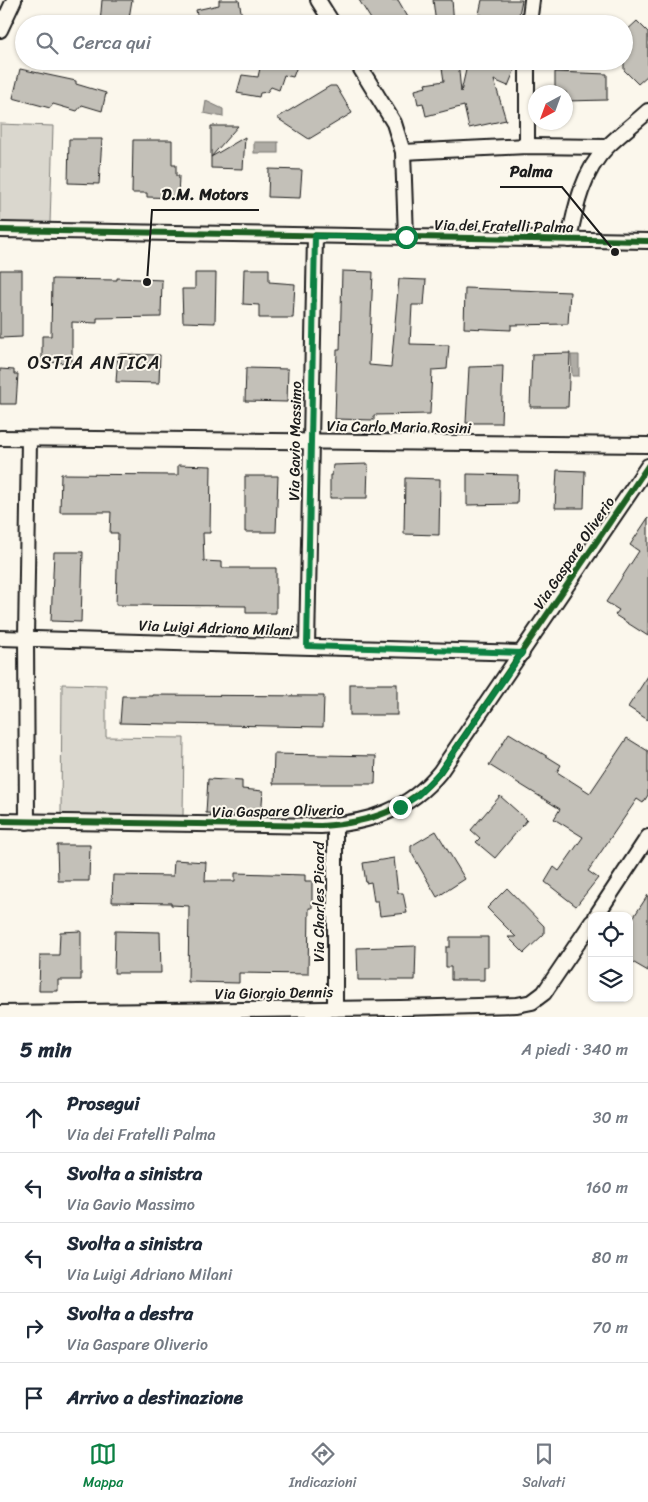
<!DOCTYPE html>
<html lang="it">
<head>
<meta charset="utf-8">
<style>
	body { margin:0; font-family:Sriracha,sans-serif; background:#f2f2f3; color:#1f2937 }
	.controls { position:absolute; right:15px; bottom:15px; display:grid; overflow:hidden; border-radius:10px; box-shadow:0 1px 4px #0004 }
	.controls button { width:45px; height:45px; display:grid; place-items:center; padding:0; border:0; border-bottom:1px solid #e0e1e3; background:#fff; color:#1f2937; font:25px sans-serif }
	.compass { position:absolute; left:528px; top:85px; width:45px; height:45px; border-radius:50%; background:#fff; box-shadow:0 1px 4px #0004; rotate:221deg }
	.stop { position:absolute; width:15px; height:15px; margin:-11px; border:4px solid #0b8043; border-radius:50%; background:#fff }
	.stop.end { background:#0b8043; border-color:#fff; box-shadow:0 1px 5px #0008 }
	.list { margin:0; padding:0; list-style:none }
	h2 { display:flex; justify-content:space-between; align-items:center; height:65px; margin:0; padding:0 20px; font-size:21px }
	h2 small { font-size:16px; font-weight:400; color:#747a83 }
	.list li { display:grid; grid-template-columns:32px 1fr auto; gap:15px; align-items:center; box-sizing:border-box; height:70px; padding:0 20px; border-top:1px solid #e0e1e3 }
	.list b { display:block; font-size:19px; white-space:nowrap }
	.list p { margin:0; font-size:16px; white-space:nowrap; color:#747a83 }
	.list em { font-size:16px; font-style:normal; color:#747a83 }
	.icon { flex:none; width:28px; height:28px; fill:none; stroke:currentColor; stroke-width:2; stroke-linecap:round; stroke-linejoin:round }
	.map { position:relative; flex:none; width:648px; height:1017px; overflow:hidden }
	.search { position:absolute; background:#fff; box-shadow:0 1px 4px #0004; left:15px; right:15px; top:15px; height:55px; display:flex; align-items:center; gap:12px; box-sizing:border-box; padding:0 18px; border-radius:28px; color:#747a83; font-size:19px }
	.sheet { height:415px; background:#fff }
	nav { display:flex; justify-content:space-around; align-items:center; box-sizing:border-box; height:70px; border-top:1px solid #e0e1e3; background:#fff; font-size:14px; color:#747a83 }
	nav a { display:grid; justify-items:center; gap:2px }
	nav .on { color:#0b8043 }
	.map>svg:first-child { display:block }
</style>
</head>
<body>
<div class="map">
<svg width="648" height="1017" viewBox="0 0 648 1017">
	<rect width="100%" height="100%" fill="#fbf7ec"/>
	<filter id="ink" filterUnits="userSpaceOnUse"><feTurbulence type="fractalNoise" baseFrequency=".02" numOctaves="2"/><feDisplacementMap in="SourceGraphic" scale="10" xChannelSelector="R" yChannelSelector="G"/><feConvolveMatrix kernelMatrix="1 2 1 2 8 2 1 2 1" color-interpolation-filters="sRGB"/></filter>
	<g filter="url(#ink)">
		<g fill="#dad7ce" stroke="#7b7a75">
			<polygon points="0,124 53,126 50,224 0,222"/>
			<polygon points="62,684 106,685 106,737 184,738 183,816 61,814"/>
		</g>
		<g fill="#afaca5" stroke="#74726e">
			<polygon points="206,101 223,109 223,117 204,113"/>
			<rect x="254" y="142" width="24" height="11"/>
			<polygon points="571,355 579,355 579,376 572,376"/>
		</g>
		<g fill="#c3c0b8" stroke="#1c1c1c">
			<polygon points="102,0 132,0 128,24 100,24"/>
			<polygon points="219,0 239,0 242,17 217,22 217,24 199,24 196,10 219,5"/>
			<polygon points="359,0 398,0 412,24 374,24"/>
			<polygon points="433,0 452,0 454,24 436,24"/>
			<polygon points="482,0 522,0 517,24 493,24 494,20 479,14"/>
			<polygon points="637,21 648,32 648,75 638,84 624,70 624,33"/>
			<polygon points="252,61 299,61 293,77 284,75 279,90 271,87 267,92 260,93 259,97 237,93 242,75 258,77 260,68 251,66"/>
			<polygon points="441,61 458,61 461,92 468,61 496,61 515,69 508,86 494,80 506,120 469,128 464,106 426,116 423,103 418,104 415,90 426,87 425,84 444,81"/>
			<polygon points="20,69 76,81 76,84 106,93 102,111 82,105 77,111 53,104 50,108 13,98"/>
			<polygon points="555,72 607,74 607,100 566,101 566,92 555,92"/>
			<polygon points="330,86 336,86 352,113 309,139 277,118"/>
			<polygon points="211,126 238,126 211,157"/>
			<polygon points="245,137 243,169 211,168 211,157"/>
			<polygon points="69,139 102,139 99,184 68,183"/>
			<polygon points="133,140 172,140 172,165 176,165 176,176 179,176 178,198 147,197 147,193 132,193"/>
			<polygon points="269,169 302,170 300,198 268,197"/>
			<polygon points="244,269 269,269 269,282 295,284 293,318 259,318 259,305 243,304"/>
			<polygon points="0,270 22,270 22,337 0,338"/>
			<polygon points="342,271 373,272 369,365 391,367 399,279 426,280 424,305 412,305 410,344 449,345 447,369 432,370 430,414 374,415 374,420 335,419 337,350 340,350"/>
			<polygon points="195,273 216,273 215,323 183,322 182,289 195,289"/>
			<polygon points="117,278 162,280 161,317 97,318 97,323 72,322 72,363 42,362 42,336 51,336 52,279 117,280"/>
			<polygon points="465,288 570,292 568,324 511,325 511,330 464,328"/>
			<polygon points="570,353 568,407 530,407 532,354"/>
			<polygon points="118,354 160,355 159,383 116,382"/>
			<polygon points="503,366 501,423 466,423 469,367"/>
			<polygon points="246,368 288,369 287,402 245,401"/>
			<polygon points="0,369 14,370 14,374 18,374 16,404 0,404"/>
			<polygon points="368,464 367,498 330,498 330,475 332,475 333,465"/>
			<polygon points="178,465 211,466 210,533 203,533 204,561 222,562 222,568 276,568 276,613 246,613 246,606 116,605 118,533 110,533 111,512 60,512 61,474 178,475"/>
			<polygon points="557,470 585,471 584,508 555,508"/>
			<polygon points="467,474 518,475 517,504 467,505"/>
			<polygon points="245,476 278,476 276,532 245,532"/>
			<polygon points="405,478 440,479 439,535 404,534"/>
			<polygon points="648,518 648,636 615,615 619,610 606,602 639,551 630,545"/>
			<polygon points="54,552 83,552 81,622 51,621"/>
			<polygon points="648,676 648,720 628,707"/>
			<rect x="350" y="684" width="47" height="31"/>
			<polygon points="153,695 324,696 323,727 120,723 122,696 153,696"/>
			<polygon points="509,733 561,765 557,772 590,793 627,738 648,751 648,795 643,803 637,799 588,871 598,878 576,906 545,882 554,867 559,871 583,837 554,819 560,809 489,765"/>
			<polygon points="274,754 376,756 375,784 273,784"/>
			<polygon points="208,779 242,781 242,789 263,791 261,816 206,813"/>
			<polygon points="500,796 527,820 495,858 476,842 480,838 471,830"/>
			<polygon points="436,831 465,879 437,897 411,852 411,846"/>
			<polygon points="57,845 90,845 89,881 58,881"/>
			<polygon points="394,858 398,893 403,893 407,913 380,916 378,901 374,901 371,882 366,883 363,863"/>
			<polygon points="174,860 206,862 205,881 235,881 235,873 305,875 305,881 312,881 312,908 309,908 308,974 239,973 239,983 188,982 189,906 171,905 171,903 112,902 113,875 173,876"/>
			<polygon points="507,888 544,926 544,934 524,953 508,937 516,937 487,908"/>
			<polygon points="648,895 648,971 629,960 629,924"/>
			<polygon points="81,931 81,980 58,980 58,991 39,991 40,955 59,955 60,932"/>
			<polygon points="115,931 160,932 161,973 114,973"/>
			<polygon points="450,937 488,937 488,967 484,967 484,980 451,980 451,967 446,967 446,947 450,947"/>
			<polygon points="416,946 415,980 358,980 357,948"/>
		</g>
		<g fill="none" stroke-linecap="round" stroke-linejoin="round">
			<g stroke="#1c1c1c" stroke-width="18">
				<g id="minor">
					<polyline points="318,0 333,24"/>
					<polyline points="529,24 532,0"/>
					<polyline points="0,30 14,0"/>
					<polyline points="356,61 394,123 403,152 406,237"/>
					<polyline points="527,146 527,61"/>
					<polyline points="403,152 527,146 607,147"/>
					<polyline points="0,230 648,241"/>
					<path d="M 569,240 C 575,208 583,171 607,147 C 620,134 635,123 648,111"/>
					<polyline points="0,438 648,445"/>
					<polyline points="0,638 522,653"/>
					<polyline points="307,646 315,236"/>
					<path d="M 0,821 L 321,826 C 369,823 409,810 440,772 L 648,466"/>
					<polyline points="27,822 26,638 29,440"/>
					<polyline points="596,916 648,837"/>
					<polyline points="335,1009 335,825"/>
					<polyline points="0,1013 400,1008 517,1005 532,1002 544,993 592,922"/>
				</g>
			</g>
			<use href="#minor" stroke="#fbf7ec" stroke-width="14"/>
			<g stroke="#fbf7ec" stroke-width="9">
				<g id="cycleway">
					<polyline points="0,230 648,241"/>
					<path d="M 0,821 L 321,826 C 369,823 409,810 440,772 L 648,466"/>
				</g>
			</g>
			<use href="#cycleway" stroke="#1b5e20" stroke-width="6"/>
		</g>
	</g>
	<g fill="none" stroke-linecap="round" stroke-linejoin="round" filter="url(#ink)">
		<polyline stroke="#0b8043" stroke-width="6" points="400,807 417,796 440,772 522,653 307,646 315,236 406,237"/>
	</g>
	<g text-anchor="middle" stroke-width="4" stroke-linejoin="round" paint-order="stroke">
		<g font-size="15" fill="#1c1c1c" stroke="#fbf7ec">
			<text transform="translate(504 226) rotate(1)" y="5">Via dei Fratelli Palma</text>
			<text transform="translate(399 427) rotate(1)" y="5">Via Carlo Maria Rosini</text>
			<text transform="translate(295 441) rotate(-89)" y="5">Via Gavio Massimo</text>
			<text transform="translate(574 553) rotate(-56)" y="5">Via Gaspare Oliverio</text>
			<text transform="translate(216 628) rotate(2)" y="5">Via Luigi Adriano Milani</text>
			<text transform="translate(278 811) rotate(-1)" y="5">Via Gaspare Oliverio</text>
			<text transform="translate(319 902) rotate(-90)" y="5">Via Charles Picard</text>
			<text transform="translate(274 993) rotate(-1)" y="5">Via Giorgio Dennis</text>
		</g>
		<g font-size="18" letter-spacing="1" fill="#1c1c1c" stroke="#fbf7ec">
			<text x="94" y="369">OSTIA ANTICA</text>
		</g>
	</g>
	<path fill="none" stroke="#1c1c1c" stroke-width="2" d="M615 252L562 187H500M147 282L152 210H259"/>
	<g fill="#1c1c1c" stroke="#fbf7ec" stroke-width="2">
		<circle cx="615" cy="252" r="5"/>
		<circle cx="147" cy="282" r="5"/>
	</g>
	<g font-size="16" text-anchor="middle" font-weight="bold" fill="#1c1c1c" stroke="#fbf7ec" stroke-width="4" stroke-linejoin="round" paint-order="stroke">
		<text x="531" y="177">Palma</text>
		<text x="205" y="200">D.M. Motors</text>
	</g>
</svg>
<div class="controls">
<button><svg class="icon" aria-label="locate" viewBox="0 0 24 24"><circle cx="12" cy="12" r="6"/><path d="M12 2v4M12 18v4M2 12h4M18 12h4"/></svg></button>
<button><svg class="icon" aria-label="layers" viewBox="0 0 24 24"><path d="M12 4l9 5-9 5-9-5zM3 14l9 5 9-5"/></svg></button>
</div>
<svg class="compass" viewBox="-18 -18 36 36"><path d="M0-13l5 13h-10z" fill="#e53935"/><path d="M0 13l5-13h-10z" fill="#747a83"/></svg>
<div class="stop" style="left:406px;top:237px"></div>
<div class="stop end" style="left:400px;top:807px"></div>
<div class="search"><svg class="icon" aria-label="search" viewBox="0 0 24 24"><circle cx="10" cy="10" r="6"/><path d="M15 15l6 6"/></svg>Cerca qui</div>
</div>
<section class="sheet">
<h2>5 min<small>A piedi · 340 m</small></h2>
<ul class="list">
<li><svg class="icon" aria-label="ahead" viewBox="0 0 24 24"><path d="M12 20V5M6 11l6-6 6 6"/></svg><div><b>Prosegui</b><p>Via dei Fratelli Palma</p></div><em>30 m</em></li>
<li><svg class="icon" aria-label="left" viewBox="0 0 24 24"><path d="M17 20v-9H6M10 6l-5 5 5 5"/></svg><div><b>Svolta a sinistra</b><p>Via Gavio Massimo</p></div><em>160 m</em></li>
<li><svg class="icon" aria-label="left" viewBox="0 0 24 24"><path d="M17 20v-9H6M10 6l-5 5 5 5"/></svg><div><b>Svolta a sinistra</b><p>Via Luigi Adriano Milani</p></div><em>80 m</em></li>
<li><svg class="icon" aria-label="right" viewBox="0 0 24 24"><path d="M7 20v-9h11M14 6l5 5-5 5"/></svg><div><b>Svolta a destra</b><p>Via Gaspare Oliverio</p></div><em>70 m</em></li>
<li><svg class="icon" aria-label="arrive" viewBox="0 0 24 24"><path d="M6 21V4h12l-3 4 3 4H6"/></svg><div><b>Arrivo a destinazione</b></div></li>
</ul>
</section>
<nav>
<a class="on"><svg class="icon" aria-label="map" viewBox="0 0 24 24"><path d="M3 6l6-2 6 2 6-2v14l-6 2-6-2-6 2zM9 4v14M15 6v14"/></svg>Mappa</a>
<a><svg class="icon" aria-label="directions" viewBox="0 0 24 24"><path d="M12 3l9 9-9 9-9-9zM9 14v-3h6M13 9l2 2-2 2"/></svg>Indicazioni</a>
<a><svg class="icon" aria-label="saved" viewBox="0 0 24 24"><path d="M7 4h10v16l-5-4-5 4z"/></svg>Salvati</a>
</nav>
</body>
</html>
